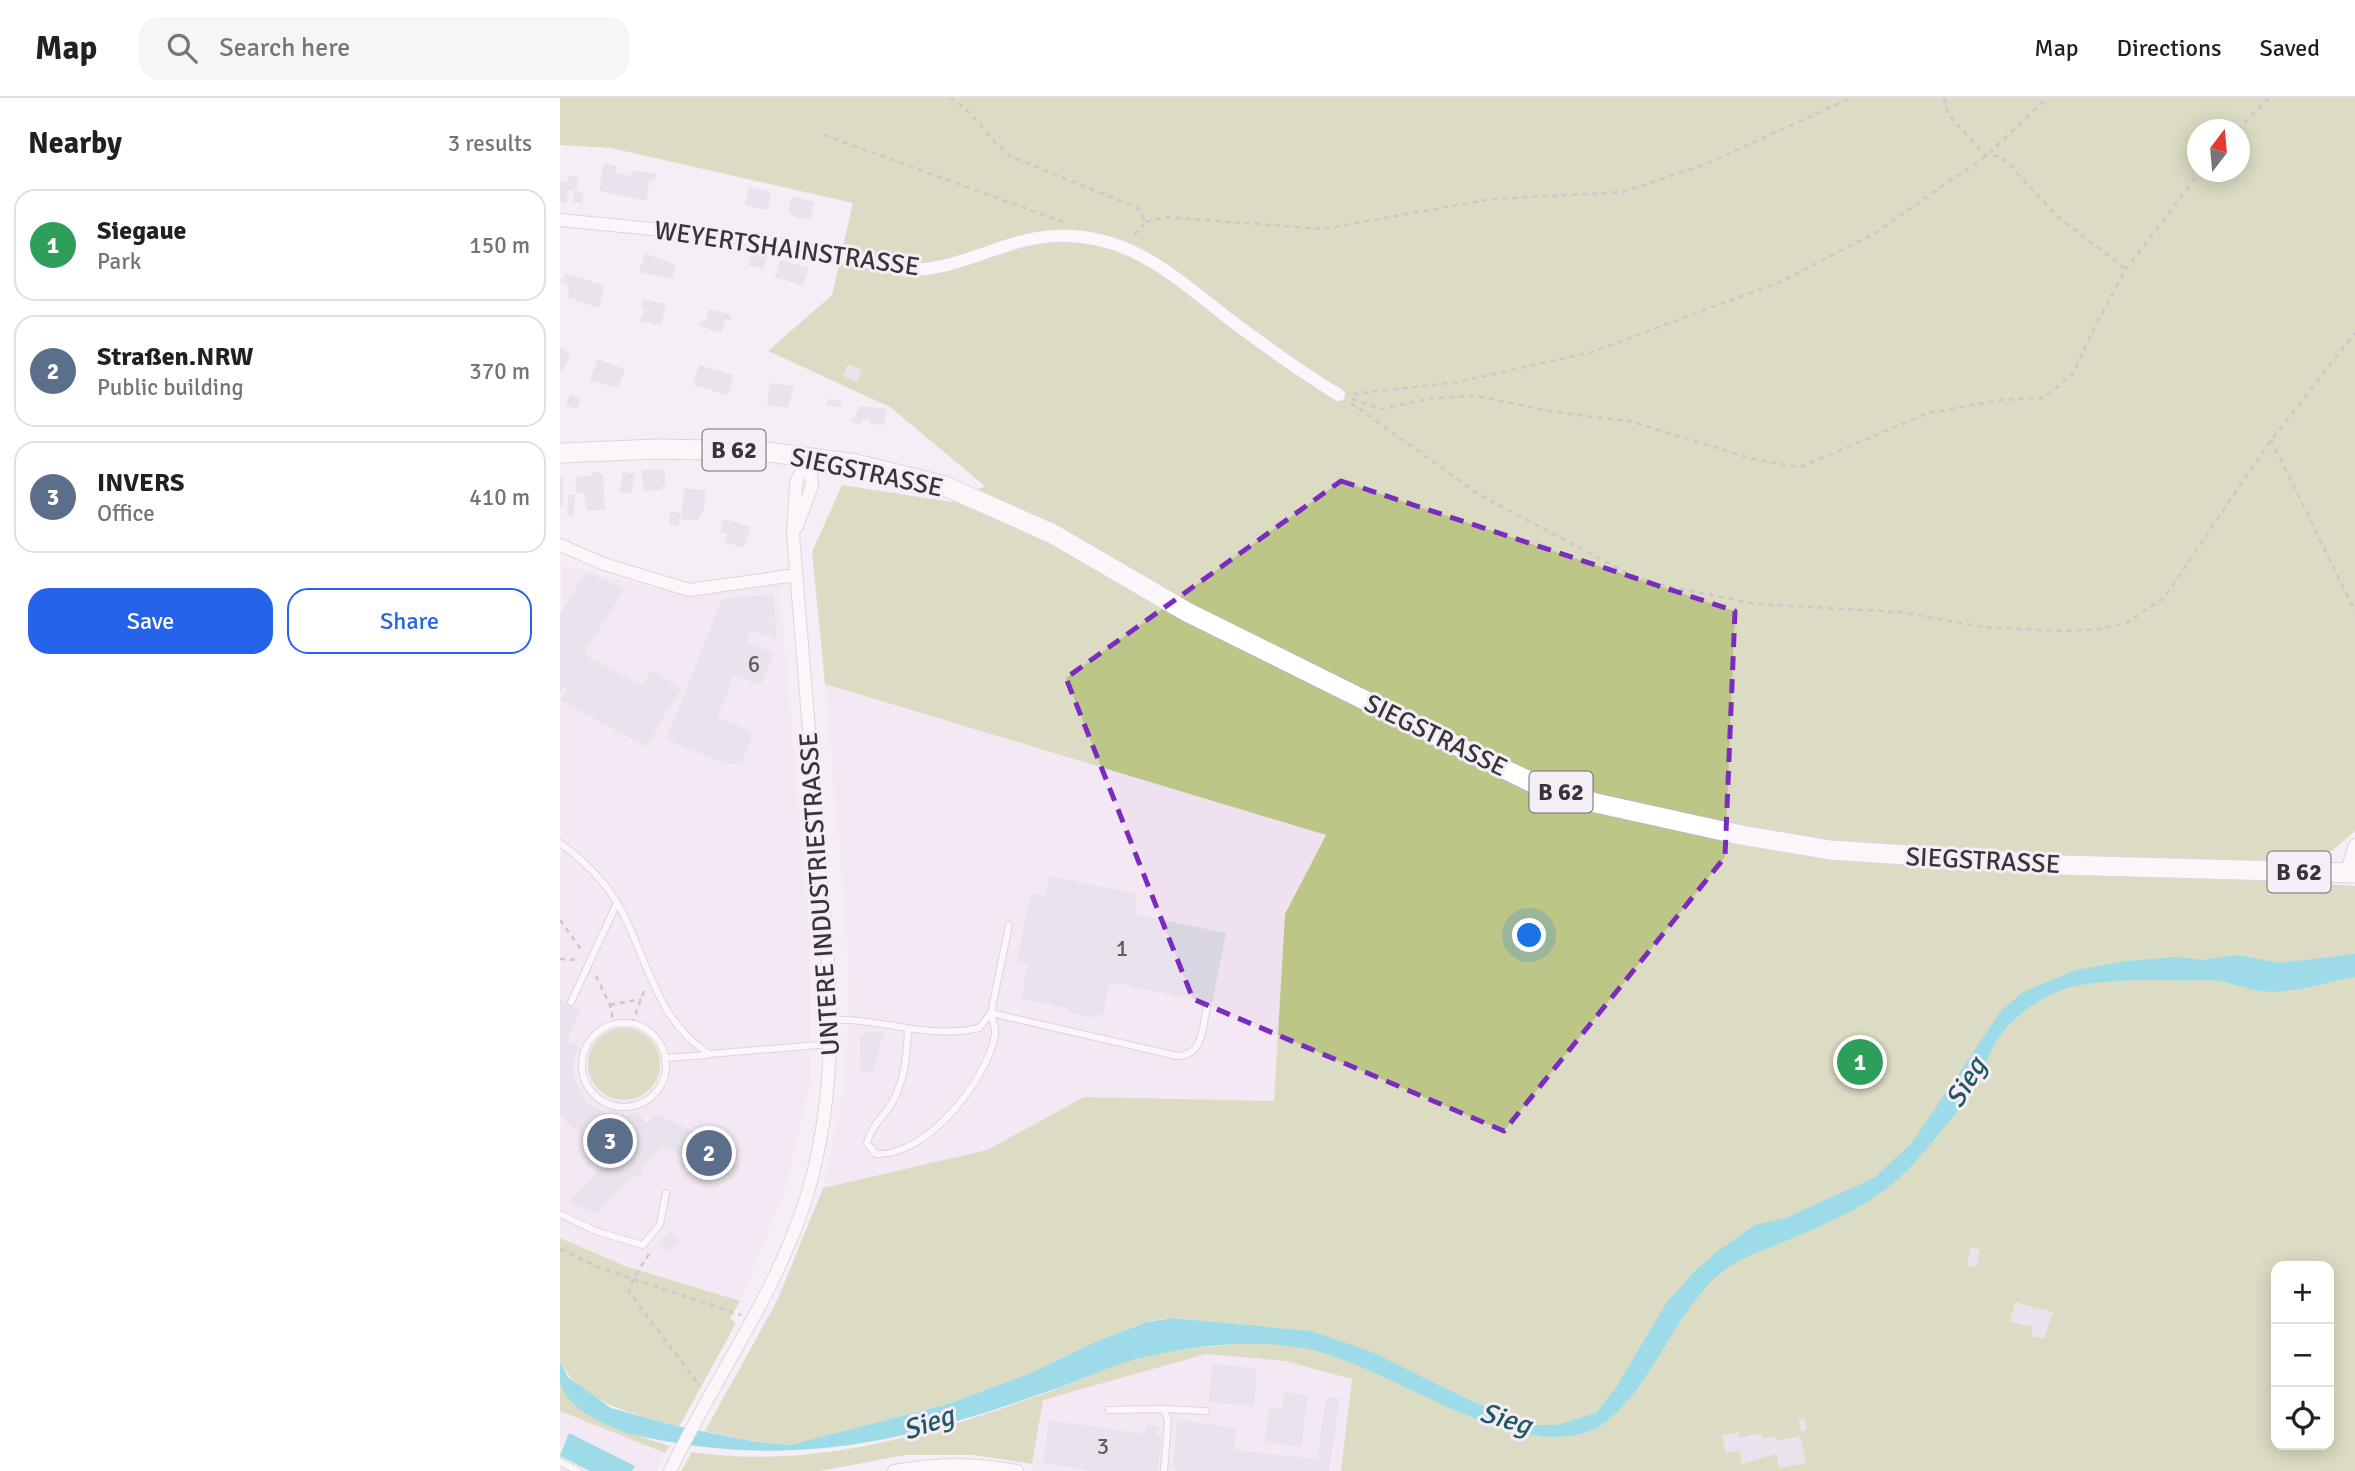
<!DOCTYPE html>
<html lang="en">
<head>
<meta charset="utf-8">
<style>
	body { margin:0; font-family:Signika,sans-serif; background:#f6f6f6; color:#202124 }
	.controls { position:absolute; right:21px; bottom:21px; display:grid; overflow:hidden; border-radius:14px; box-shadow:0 4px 18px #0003 }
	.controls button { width:63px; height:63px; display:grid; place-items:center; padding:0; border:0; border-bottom:2px solid #e0e0e0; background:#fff; color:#202124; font:35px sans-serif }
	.compass { position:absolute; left:1627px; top:21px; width:63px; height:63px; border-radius:50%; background:#fff; box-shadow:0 4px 18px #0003; rotate:16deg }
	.you { position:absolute; left:970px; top:838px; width:24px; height:24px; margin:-18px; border:5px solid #fff; border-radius:50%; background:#1a73e8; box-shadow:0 0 0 10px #1a73e833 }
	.badge { display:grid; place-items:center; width:46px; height:46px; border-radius:50%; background:#2563eb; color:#fff; font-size:23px; font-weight:700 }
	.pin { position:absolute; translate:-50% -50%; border:4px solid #fff; box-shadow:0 2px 7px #0006 }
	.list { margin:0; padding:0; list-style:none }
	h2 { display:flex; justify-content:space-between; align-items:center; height:91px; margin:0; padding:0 28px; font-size:30px }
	h2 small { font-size:23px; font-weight:400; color:#757577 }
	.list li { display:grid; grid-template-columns:46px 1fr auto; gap:21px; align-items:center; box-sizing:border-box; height:112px; margin:0 14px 14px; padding:0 14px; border:2px solid #e0e0e0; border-radius:21px }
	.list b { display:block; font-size:26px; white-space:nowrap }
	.list p { margin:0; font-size:23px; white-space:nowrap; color:#757577 }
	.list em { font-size:23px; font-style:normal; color:#757577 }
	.actions { display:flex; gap:14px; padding:21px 28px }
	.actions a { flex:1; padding:16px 0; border:2px solid #2563eb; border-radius:21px; text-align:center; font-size:24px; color:#2563eb }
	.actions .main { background:#2563eb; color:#fff }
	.icon { flex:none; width:38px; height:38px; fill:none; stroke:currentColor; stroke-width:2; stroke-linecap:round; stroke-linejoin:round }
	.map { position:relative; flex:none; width:1795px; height:1373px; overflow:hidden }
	header { display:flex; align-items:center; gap:42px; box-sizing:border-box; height:98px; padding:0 35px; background:#fff; border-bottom:2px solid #e0e0e0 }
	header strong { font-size:33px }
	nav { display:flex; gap:38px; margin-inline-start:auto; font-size:24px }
	.search { width:490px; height:63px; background:#f6f6f6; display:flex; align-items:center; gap:18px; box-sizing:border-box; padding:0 24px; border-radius:21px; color:#757577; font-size:26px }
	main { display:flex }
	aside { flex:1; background:#fff }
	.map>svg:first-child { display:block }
</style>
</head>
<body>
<header>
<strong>Map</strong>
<div class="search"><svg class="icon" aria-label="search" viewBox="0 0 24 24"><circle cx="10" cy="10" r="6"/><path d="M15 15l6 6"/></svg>Search here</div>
<nav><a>Map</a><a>Directions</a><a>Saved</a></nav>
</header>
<main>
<aside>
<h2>Nearby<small>3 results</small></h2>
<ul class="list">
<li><span class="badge" style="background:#2e9e5b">1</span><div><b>Siegaue</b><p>Park</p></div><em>150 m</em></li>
<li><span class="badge" style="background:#5c6f8a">2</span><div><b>Straßen.NRW</b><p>Public building</p></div><em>370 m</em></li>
<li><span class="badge" style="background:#5c6f8a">3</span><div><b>INVERS</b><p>Office</p></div><em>410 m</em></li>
</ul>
<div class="actions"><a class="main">Save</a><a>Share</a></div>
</aside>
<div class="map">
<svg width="1795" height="1373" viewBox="0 0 1795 1373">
	<rect width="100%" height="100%" fill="#f5eef6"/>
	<g fill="#efe1ef">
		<polygon points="2,467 132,499 219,484 250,843 250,986 224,1095 180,1203 65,1168 0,1140"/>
		<polygon points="265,586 766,736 725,816 714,1003 524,999 427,1052 263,1090 284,991 289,899 285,811"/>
		<polygon points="646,1256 725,1263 792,1281 781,1373 471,1373 483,1302"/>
		<polygon points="0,1313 105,1355 97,1373 0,1373"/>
	</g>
	<g fill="#bcc687" fill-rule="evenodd">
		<path d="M 0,0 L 1795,0 L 1795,733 L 1768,756 L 1760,786 L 1795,788 L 1795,1373 L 781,1373 L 792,1281 L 725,1263 L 646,1256 L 483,1302 L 472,1366 L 413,1357 L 345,1357 L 260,1373 L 121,1373 L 132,1354 C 259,1373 390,1331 507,1287 C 527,1280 546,1269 566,1263 C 605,1251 643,1250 682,1245 C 704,1243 727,1237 749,1233 L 612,1220 L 589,1223 L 535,1244 L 471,1275 L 388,1306 L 262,1339 L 230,1347 L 197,1344 L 145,1333 L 217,1203 L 263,1090 L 427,1052 L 524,999 L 714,1003 L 725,816 L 766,737 L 265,586 L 252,454 L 282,387 L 392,404 L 425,388 L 330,309 L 208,253 L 272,197 L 293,105 L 51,50 L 0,47 ZM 1638,32 L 1680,32 L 1680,74 L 1638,74 ZM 1716,1168 L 1769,1168 L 1769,1347 L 1716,1347 Z"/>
		<circle cx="64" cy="966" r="36"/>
		<path d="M 0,1140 L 65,1168 L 180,1203 L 170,1221 L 176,1225 L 119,1329 C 76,1316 24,1307 0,1264 Z"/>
		<path d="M 0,1285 C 25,1320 71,1336 110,1348 L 105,1355 L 0,1313 Z"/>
	</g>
	<g fill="#32c4da">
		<path d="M 1795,856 L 1795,879 C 1766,884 1730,897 1701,893 C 1684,891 1669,883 1652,882 C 1608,884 1560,879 1516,888 C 1485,894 1447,921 1433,949 C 1423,970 1416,991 1401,1009 C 1379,1035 1357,1066 1330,1088 C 1301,1111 1262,1128 1228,1142 C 1200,1154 1173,1161 1152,1183 C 1110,1224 1088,1296 1040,1328 C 959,1373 827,1264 743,1250 C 691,1241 640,1247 589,1258 C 554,1265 523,1282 489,1293 C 340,1346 225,1373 67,1335 C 44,1326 7,1311 0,1284 C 0,1278 0,1271 0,1264 L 8,1279 L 51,1310 L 116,1328 L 197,1344 L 230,1347 L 388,1306 L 471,1275 L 535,1244 L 587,1224 L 612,1220 L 751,1233 L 812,1254 L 911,1303 L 972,1327 L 997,1327 L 1036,1315 L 1057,1288 L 1107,1204 L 1136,1172 L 1159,1152 L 1195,1127 L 1226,1120 L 1283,1094 L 1314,1080 L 1328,1067 L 1351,1046 L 1441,913 L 1463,894 L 1516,872 L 1567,863 L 1619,859 L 1641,862 L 1677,857 L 1720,865 Z"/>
		<polygon points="9,1335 75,1368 72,1373 30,1373 0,1358"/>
	</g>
	<g fill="#d8d6e0">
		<polygon points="44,65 57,68 56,75 71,78 72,72 97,76 95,83 90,82 86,103 39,93"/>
		<polygon points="9,78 18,79 17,93 8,92 6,105 0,104 0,83 8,84"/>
		<polygon points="189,89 211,94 208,112 185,107"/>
		<polygon points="15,93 23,94 22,105 13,104"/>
		<polygon points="232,98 255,104 250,121 242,119 241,122 228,115"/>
		<polygon points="193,152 208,157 203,171 188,167"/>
		<polygon points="85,155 116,167 112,181 79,174"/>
		<polygon points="220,162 249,170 243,188 215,179"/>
		<polygon points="5,175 45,188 39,210 7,199 10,189 1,185"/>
		<polygon points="84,201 106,206 101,228 80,223 85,212 81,211"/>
		<polygon points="149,211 172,217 170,223 165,222 162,235 139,228 141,222 145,223"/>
		<polygon points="0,249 10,257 3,274 0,272"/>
		<polygon points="37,261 65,271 58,290 30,283"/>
		<polygon points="288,266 302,272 297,284 283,278"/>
		<polygon points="139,267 174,277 168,297 133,287"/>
		<polygon points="213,285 234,288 228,310 207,307 209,288"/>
		<polygon points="10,296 21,300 17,311 6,307"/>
		<polygon points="267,301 281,302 281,309 267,308"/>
		<polygon points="300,308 327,311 324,327 310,326 310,322 302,321 301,326 291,324"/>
		<polygon points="101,371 105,374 106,388 102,388 102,392 83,393 82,372"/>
		<polygon points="33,373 43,376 45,412 26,413 25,395 15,395 16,379 33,377"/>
		<polygon points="63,374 75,376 71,396 59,394"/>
		<rect x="0" y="378" width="3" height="31"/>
		<polygon points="124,390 146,392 144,412 138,422 121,422"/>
		<polygon points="8,397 15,397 14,418 7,418"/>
		<polygon points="110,413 120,415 119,428 109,427"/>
		<polygon points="164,421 191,429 184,450 164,444 167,436 160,434"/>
		<polygon points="27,474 64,491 24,556 82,588 91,572 121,590 86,649 0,602 7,591 4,589 0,596 0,516"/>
		<polygon points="213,496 217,542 191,533 186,544 214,555 201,587 174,577 157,620 194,634 182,665 168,666 106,642 162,501"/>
		<polygon points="489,778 578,796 574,816 666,835 652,905 550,884 543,917 536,916 535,920 507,914 508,910 461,901 468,866 457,864 471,795 485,798"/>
		<polygon points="0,902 21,911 7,943 18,948 13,966 14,981 27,1005 49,1017 66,1018 79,1014 86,1026 96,1016 178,1053 173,1064 180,1067 173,1081 101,1048 81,1071 84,1074 79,1079 75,1076 36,1116 9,1104 48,1064 0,1017"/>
		<polygon points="312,933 324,935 313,974 301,973 300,947 300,938"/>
		<polygon points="111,1133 120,1143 109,1155 99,1145"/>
		<polygon points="1411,1149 1420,1152 1416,1169 1407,1167"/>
		<polygon points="1455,1204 1493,1214 1484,1241 1471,1238 1473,1229 1450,1224"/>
		<polygon points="652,1266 697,1270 694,1308 649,1304"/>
		<polygon points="724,1294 748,1297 741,1349 705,1344 709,1310 722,1311"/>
		<polygon points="766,1299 780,1300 769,1373 617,1373 613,1369 617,1324 626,1323 676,1330 674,1352 757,1361"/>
		<polygon points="1244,1320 1247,1332 1241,1334 1238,1321"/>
		<polygon points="489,1322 586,1336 587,1327 599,1329 596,1337 602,1338 597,1373 532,1373 483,1365"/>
		<polygon points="1178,1334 1179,1340 1201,1335 1203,1341 1215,1338 1216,1343 1240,1338 1246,1365 1219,1370 1216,1356 1182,1366 1179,1352 1166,1355 1162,1338"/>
	</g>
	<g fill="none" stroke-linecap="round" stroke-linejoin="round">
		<g stroke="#beb7be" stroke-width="8">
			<g id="lane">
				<path d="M 0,745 C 23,762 45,783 59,808 C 88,861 95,921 149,956 L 271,946"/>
				<polyline points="11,904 57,805"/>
				<path d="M 272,922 C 324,920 367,942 419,930 L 431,915 L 449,827"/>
				<circle cx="64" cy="967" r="42"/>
				<path d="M 348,931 C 347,954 345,982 333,1003 C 325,1018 311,1027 307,1045 L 316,1056 C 366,1059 428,982 435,936 C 436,930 432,921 431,915 L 617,958 C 644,957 642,930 647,909"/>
				<polyline points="105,960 148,957"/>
				<polyline points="0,1116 38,1134 83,1147 100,1126 106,1095"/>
				<polyline points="604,1311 646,1313"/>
				<polyline points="549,1312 604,1311 608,1323 604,1373"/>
				<polyline points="0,1364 18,1373"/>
			</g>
		</g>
		<g stroke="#beb7be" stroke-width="14">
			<g id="street">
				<path d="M 0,122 L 195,141 L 346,172 C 401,173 443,140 496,138 C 570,135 615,179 669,221 C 705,248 741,274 779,297"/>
				<polyline points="236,430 252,388 250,360"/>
				<polyline points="0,447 44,466 129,492 236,477"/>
				<polyline points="1786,775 1795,747"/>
				<path d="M 110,1373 C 155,1279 218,1194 248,1094 C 283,974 268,864 258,742 C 250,640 241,538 233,436 L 236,384 L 250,358"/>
				<path d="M 334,1373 C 380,1365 411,1365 457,1373"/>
			</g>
		</g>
		<g stroke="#beb7be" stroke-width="21">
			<polyline id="primary" points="0,355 98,351 200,353 296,366 385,388 493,436 627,514 903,651 973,685 1036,705 1181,737 1270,752 1500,767 1795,775"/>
		</g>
		<g stroke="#9b969c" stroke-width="2.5" stroke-dasharray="5 5" stroke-linecap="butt">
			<path d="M 390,0 C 415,13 428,43 452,59 L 578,110 L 586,124 L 572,139"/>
			<polyline points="1384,0 1388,16 1426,58 1439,58 1450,67 1499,120 1566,171"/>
			<polyline points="1677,32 1709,0"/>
			<polyline points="264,37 503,124"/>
			<polyline points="586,124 607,119 762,131 932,101 1063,94 1146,66 1291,0"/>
			<polyline points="793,296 898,284 1032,254 1220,184 1315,135 1426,58 1487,0"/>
			<polyline points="792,301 821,311 873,300 917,298 994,314 1073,324 1193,361 1240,369 1368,315 1440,302 1484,300 1513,276 1531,236 1566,171 1640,74"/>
			<polyline points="791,305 918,396 1069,476 1101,487 1196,506 1339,514 1423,529 1504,533 1539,531 1566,525 1604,500 1711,342 1795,235"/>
			<polyline points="1711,342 1795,513"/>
			<polyline points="0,822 23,854"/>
			<polyline points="0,861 18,862"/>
			<polyline points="36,878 50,907 54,926"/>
			<polyline points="50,907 81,901"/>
			<polyline points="72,926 84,893"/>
			<polyline points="0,1151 38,1169 181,1217"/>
			<polyline points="89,1156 73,1181 69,1194 140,1288"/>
		</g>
		<use href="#lane" stroke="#fff" stroke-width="6"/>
		<use href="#street" stroke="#fff" stroke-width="12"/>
		<use href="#primary" stroke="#fff" stroke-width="19"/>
	</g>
	<path d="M0 0H1795V1373H0ZM 781,383 L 1175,513 L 1165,759 L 944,1033 L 633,901 L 506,580 Z" fill="#f5eef6" fill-opacity=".55" fill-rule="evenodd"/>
	<path fill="none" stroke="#7b2cbf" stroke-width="5" stroke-dasharray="14 9" stroke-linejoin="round" d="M 781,383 L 1175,513 L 1165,759 L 944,1033 L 633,901 L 506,580 Z"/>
	<g text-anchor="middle" stroke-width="6" stroke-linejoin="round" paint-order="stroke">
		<g font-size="23" fill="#605d62">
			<text x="194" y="574">6</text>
			<text x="562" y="858">1</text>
			<text x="543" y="1356">3</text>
		</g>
		<g fill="#f5eef6" stroke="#716c71" stroke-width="2">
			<rect x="142.5" y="331.5" width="63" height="41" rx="5"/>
			<rect x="969.5" y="673.5" width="63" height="41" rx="5"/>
			<rect x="1707.5" y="753.5" width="63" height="41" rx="5"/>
		</g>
		<g font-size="24" font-weight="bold" fill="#383538">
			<text x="174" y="360">B 62</text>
			<text x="1001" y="702">B 62</text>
			<text x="1739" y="782">B 62</text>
		</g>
		<g font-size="26" fill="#383538" stroke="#f5eef6">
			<text transform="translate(227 150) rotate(8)" y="9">WEYERTSHAINSTRASSE</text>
			<text transform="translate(307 374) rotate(12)" y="9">SIEGSTRASSE</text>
			<text transform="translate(876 637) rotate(26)" y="9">SIEGSTRASSE</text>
			<text transform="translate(1423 762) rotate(3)" y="9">SIEGSTRASSE</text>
			<text transform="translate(259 796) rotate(-94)" y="9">UNTERE INDUSTRIESTRASSE</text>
		</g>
		<g font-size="28" font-style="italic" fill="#205962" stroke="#f5eef6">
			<text transform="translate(1405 984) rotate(-59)" y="10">Sieg</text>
			<text transform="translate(946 1320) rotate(16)" y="10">Sieg</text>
			<text transform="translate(368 1324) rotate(-19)" y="10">Sieg</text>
		</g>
	</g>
</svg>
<div class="controls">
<button>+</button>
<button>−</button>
<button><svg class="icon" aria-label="locate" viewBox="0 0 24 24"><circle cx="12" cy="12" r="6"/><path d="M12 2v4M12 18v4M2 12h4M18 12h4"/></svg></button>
</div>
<svg class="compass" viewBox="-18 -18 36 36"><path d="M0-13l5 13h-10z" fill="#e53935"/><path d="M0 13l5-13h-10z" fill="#757577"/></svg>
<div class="you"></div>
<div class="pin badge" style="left:1300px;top:964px;background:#2e9e5b">1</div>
<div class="pin badge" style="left:149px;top:1055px;background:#5c6f8a">2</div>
<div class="pin badge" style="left:50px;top:1043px;background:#5c6f8a">3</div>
</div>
</main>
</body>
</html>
